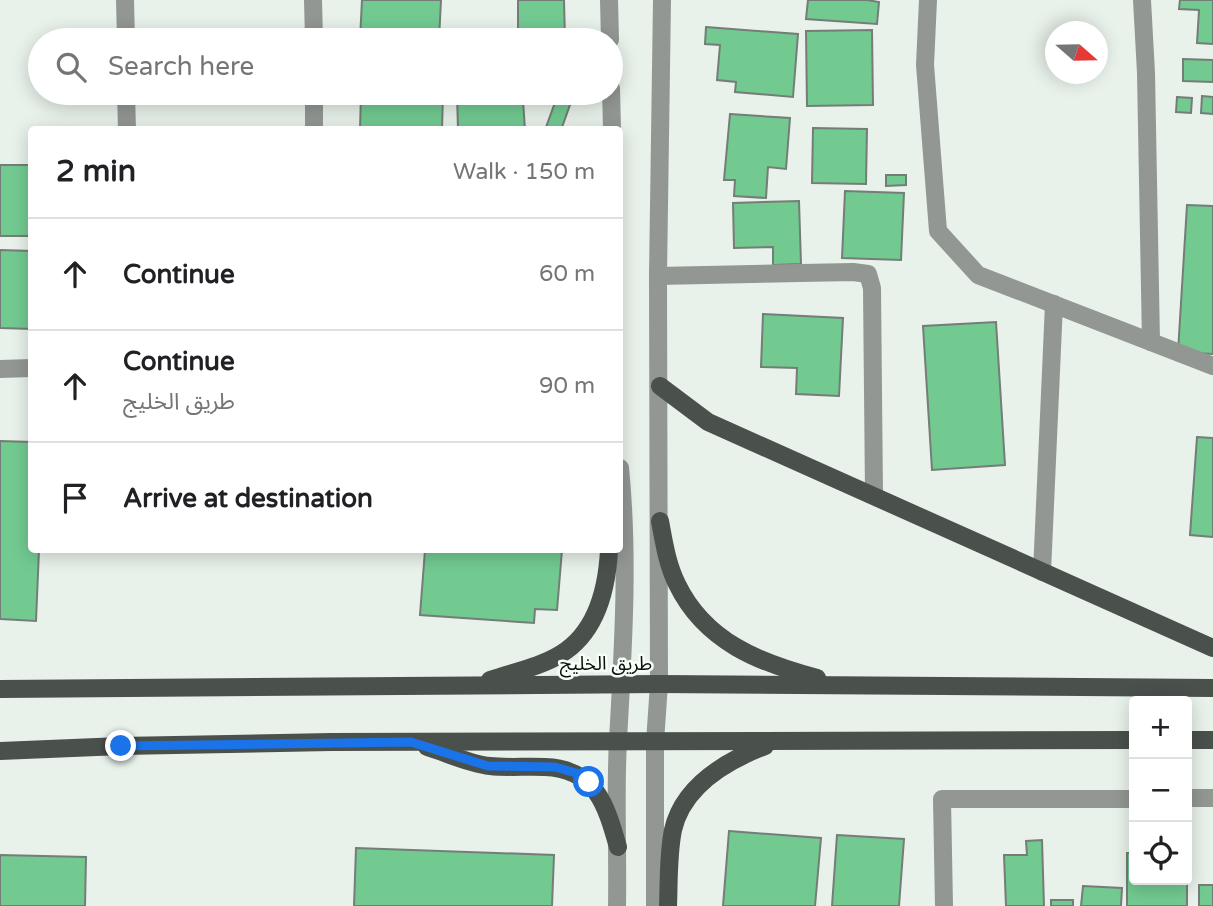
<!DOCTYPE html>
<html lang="en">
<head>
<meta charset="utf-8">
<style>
	body { margin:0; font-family:"Varela Round","Noto Sans Arabic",sans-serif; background:#f6f6f6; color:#202124 }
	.controls { position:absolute; right:21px; bottom:21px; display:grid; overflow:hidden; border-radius:7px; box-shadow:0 4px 18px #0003 }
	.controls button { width:63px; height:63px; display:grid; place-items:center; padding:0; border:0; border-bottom:2px solid #e0e0e0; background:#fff; color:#202124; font:35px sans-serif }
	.compass { position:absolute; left:1045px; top:21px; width:63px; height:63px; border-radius:50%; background:#fff; box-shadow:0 4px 18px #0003; rotate:110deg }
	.stop { position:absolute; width:21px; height:21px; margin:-16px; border:5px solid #1a73e8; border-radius:50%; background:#fff }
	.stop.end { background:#1a73e8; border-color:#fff; box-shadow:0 2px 7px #0008 }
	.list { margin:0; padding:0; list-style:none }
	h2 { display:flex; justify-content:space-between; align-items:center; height:91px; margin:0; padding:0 28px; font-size:30px }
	h2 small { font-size:23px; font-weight:400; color:#757577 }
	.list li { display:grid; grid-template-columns:46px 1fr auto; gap:21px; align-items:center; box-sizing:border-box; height:112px; padding:0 28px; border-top:2px solid #e0e0e0 }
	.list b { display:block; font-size:26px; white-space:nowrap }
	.list p { margin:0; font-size:23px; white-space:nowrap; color:#757577 }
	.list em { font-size:23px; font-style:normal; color:#757577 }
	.icon { flex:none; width:38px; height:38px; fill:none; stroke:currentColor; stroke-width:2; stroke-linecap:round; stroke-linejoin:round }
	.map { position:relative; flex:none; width:1213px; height:906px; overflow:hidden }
	.search { position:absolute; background:#fff; box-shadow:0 4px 18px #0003; left:28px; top:28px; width:595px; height:77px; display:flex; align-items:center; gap:18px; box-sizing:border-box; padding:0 24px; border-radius:38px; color:#757577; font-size:26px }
	.panel { position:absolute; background:#fff; box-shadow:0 4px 18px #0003; left:28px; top:126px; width:595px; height:427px; border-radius:7px }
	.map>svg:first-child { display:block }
</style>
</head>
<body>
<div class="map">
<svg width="1213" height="906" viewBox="0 0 1213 906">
	<rect width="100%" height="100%" fill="#e8f1ea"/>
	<g fill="#72ca91" stroke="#747d77" stroke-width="2">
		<polygon points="362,0 441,0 439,40 360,40"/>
		<polygon points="518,0 564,0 565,40 518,40"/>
		<polygon points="808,0 867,0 879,2 877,24 806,19"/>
		<polygon points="1180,0 1213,0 1213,44 1197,43 1199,10 1179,9"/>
		<polygon points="706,27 798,34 793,97 735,92 736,82 717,80 720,45 705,44"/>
		<polygon points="872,30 873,105 807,106 806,31"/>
		<polygon points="1183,59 1213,60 1213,82 1183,81"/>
		<polygon points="361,93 443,93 442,130 360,130"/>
		<polygon points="457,93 541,93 541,99 523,100 525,130 458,130"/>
		<polygon points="1202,96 1213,97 1213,114 1201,113"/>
		<polygon points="557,97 571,102 561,130 545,130"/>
		<polygon points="1177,97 1192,98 1191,113 1176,112"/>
		<polygon points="730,114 790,118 786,169 768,167 766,198 734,196 735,180 724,180"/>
		<polygon points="813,128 867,129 866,184 812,183"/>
		<rect x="0" y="165" width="32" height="71"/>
		<polygon points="886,175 906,175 906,185 886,186"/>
		<polygon points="845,191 904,193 901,260 842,258"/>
		<polygon points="799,201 801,264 773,265 773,247 734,248 733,203"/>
		<polygon points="1187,205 1213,206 1213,354 1178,352"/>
		<polygon points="0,250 32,251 32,329 0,328"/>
		<polygon points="763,314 843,318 839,396 796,394 797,368 761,367"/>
		<polygon points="996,322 1005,465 932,470 923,326"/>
		<polygon points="1197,437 1213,438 1213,537 1190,535"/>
		<polygon points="0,441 32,442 32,550 39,550 36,621 0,619"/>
		<polygon points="425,550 562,550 557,610 535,609 534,623 420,615"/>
		<polygon points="729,831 821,838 815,906 723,906"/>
		<polygon points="837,835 904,839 899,906 832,906"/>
		<polygon points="1042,840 1044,906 1006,906 1004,855 1027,855 1026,841"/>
		<polygon points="356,848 554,855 552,906 354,906"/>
		<polygon points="1127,853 1134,853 1134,880 1187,880 1187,853 1187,906 1127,906"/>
		<polygon points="0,855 86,857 85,906 0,906"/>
		<rect x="1199" y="885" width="14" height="21"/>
		<polygon points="1083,886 1122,888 1121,906 1081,906"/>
		<rect x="1051" y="900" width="22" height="6"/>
	</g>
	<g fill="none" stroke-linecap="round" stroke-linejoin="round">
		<g stroke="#939794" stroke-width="18">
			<polyline points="125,0 126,40"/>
			<polyline points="313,0 314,40"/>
			<polyline points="609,0 610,40"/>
			<polyline points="928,0 925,65 938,231 978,275 1213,366"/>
			<polyline points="1142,0 1146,73 1151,342"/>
			<polyline points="611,88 612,130"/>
			<polyline points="126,93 127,130"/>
			<polyline points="314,93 314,130"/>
			<polyline points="658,276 853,272 868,274 872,288 874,495"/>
			<polyline points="0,369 32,368"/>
			<polyline points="1042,572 1054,304"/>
			<polyline points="1187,798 1213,798"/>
			<path d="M 617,906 C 618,851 615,795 618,740 C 623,650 629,558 620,468"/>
			<polyline points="655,906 655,742 659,684 658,276 662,0"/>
			<polyline points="944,906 942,799 1134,799"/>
		</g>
		<g stroke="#4a504b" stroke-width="18">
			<polyline points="660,386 708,422 1213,648"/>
			<path d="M 660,521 C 664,542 667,564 677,584 C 705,642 760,663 817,678"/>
			<path d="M 490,680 C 513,672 540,667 561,654 C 597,632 607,588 609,550"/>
			<polyline points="0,689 659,684 1213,688"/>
			<polyline points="1187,740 1213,740"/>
			<path d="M 427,747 C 447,753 469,764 490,766 C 508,768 527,766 545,767 C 596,769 606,805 618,847"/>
			<polyline points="0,751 121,746 331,742 1134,740"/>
			<path d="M 668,906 C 669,881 668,855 673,830 C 683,786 726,761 765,746"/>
		</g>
	</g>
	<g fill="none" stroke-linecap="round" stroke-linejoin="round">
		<polyline stroke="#1a73e8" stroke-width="9" points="121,746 411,742 488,766 555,767 576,773 589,782"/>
	</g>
	<g text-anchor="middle" stroke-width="5" stroke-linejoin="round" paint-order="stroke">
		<g font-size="19" fill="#0d100d" stroke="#f5fef7">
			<text x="606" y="670">طريق الخليج</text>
		</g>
	</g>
</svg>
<div class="controls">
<button>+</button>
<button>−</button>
<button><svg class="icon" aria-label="locate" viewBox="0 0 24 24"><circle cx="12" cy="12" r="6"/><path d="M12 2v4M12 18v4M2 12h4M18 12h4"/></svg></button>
</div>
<svg class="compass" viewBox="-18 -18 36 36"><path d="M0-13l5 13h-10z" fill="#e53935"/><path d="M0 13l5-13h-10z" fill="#757577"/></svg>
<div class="stop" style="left:589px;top:782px"></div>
<div class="stop end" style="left:121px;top:746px"></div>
<div class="search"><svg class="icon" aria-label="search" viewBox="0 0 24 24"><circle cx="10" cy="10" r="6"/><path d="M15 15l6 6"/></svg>Search here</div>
<section class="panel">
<h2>2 min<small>Walk · 150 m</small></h2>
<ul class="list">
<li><svg class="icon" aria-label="ahead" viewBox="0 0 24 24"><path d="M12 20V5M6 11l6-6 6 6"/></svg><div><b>Continue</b></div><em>60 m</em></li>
<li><svg class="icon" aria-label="ahead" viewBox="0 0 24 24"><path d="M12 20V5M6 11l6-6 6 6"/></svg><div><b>Continue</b><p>طريق الخليج</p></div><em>90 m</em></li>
<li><svg class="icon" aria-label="arrive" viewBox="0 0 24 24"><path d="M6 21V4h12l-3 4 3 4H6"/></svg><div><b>Arrive at destination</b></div></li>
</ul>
</section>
</div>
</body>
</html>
